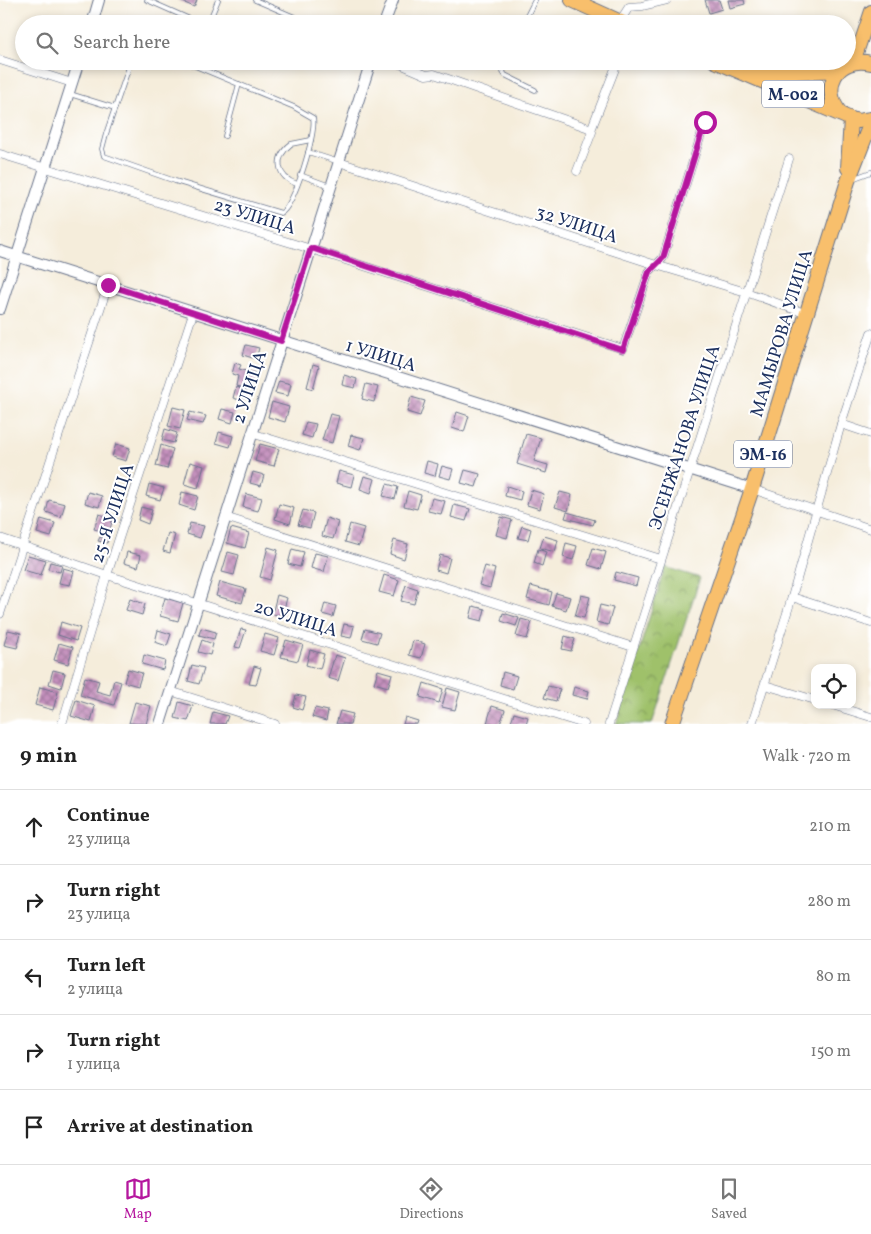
<!DOCTYPE html>
<html lang="en">
<head>
<meta charset="utf-8">
<style>
	body { margin:0; font-family:Vollkorn,serif; background:#f2f2f2; color:#222 }
	.controls { position:absolute; right:15px; bottom:15px; display:grid; overflow:hidden; border-radius:10px; box-shadow:0 2px 8px #0003 }
	.controls button { width:45px; height:45px; display:grid; place-items:center; padding:0; border:0; border-bottom:1px solid #e0e0e0; background:#fff; color:#222; font:25px sans-serif }
	.stop { position:absolute; width:15px; height:15px; margin:-11px; border:4px solid #b5179e; border-radius:50%; background:#fff }
	.stop.end { background:#b5179e; border-color:#fff; box-shadow:0 1px 5px #0008 }
	.list { margin:0; padding:0; list-style:none }
	h2 { display:flex; justify-content:space-between; align-items:center; height:65px; margin:0; padding:0 20px; font-size:21px }
	h2 small { font-size:16px; font-weight:400; color:#767676 }
	.list li { display:grid; grid-template-columns:32px 1fr auto; gap:15px; align-items:center; box-sizing:border-box; height:75px; padding:0 20px; border-top:1px solid #e0e0e0 }
	.list b { display:block; font-size:19px; white-space:nowrap }
	.list p { margin:0; font-size:16px; white-space:nowrap; color:#767676 }
	.list em { font-size:16px; font-style:normal; color:#767676 }
	.icon { flex:none; width:28px; height:28px; fill:none; stroke:currentColor; stroke-width:2; stroke-linecap:round; stroke-linejoin:round }
	.map { position:relative; flex:none; width:871px; height:724px; overflow:hidden }
	.search { position:absolute; background:#fff; box-shadow:0 2px 8px #0003; left:15px; right:15px; top:15px; height:55px; display:flex; align-items:center; gap:12px; box-sizing:border-box; padding:0 18px; border-radius:28px; color:#767676; font-size:19px }
	.sheet { height:440px; background:#fff }
	nav { display:flex; justify-content:space-around; align-items:center; box-sizing:border-box; height:70px; border-top:1px solid #e0e0e0; background:#fff; font-size:14px; color:#767676 }
	nav a { display:grid; justify-items:center; gap:2px }
	nav .on { color:#b5179e }
	.map>svg:first-child { display:block }
</style>
</head>
<body>
<div class="map">
<svg width="871" height="724" viewBox="0 0 871 724">
	<defs>
		<pattern id="park-crowns" width="20" height="18" patternUnits="userSpaceOnUse" patternTransform="scale(1.25)"><rect width="20" height="18" fill="#9fc16b"/><path d="M2 6a3 3 0 1 1 6 0M12 15a3 3 0 1 1 6 0" fill="none" stroke="#819d5b"/></pattern>
		<pattern id="building-cross-hatch" width="8" height="8" patternUnits="userSpaceOnUse" patternTransform="scale(1.25)"><rect width="8" height="8" fill="#c591bd"/><path d="M0 0l8 8M0 8l8-8" fill="none" stroke="#9f779d"/></pattern>
	</defs>
	<rect width="100%" height="100%" fill="#fff"/>
	<filter id="ink" filterUnits="userSpaceOnUse"><feTurbulence type="fractalNoise" baseFrequency=".02" numOctaves="2"/><feDisplacementMap in="SourceGraphic" scale="10" xChannelSelector="R" yChannelSelector="G"/><feConvolveMatrix kernelMatrix="1 2 1 2 8 2 1 2 1" color-interpolation-filters="sRGB"/></filter>
	<filter id="wash" filterUnits="userSpaceOnUse"><feTurbulence type="fractalNoise" baseFrequency=".0096" numOctaves="4" result="noise"/><feDisplacementMap in="SourceGraphic" scale="20" xChannelSelector="R" yChannelSelector="G"/><feGaussianBlur stdDeviation="1.12" result="paint"/><feColorMatrix in="noise" values="0 0 0 0 0 0 0 0 0 0 0 0 0 0 0 0 0 1.4 0 .05"/><feComposite in="paint" operator="in"/></filter>
	<g filter="url(#wash)">
		<rect width="100%" height="100%" fill="#f5eddb"/>
		<polygon fill="url(#park-crowns)" stroke="#5d7864" points="665,567 700,578 652,724 616,724"/>
		<g id="blocks">
			<g fill="url(#building-cross-hatch)">
				<polygon points="178,0 197,0 194,7"/>
				<polygon points="705,0 719,0 722,9 709,13"/>
				<polygon points="728,0 744,0 745,4 730,8"/>
				<polygon points="246,345 259,348 256,359 243,355"/>
				<polygon points="235,363 241,365 239,369 257,374 255,383 252,382 250,387 254,388 253,391 236,386 238,376 232,374"/>
				<polygon points="313,364 319,366 313,389 307,387"/>
				<polygon points="344,375 357,379 355,388 342,385"/>
				<polygon points="279,381 291,384 288,396 275,393"/>
				<polygon points="366,384 378,387 374,402 362,399"/>
				<polygon points="236,387 246,390 243,401 233,398"/>
				<polygon points="411,397 425,401 420,416 407,412"/>
				<polygon points="272,402 289,407 285,422 268,417"/>
				<polygon points="173,407 185,410 180,429 168,426"/>
				<polygon points="222,409 235,412 232,423 219,419"/>
				<polygon points="190,412 206,416 203,424 187,420"/>
				<polygon points="457,412 469,416 464,432 452,428"/>
				<polygon points="330,414 339,416 332,443 322,440"/>
				<polygon points="306,422 316,424 312,438 302,435"/>
				<polygon points="165,429 177,433 174,443 162,440"/>
				<polygon points="219,432 233,436 230,447 216,443"/>
				<polygon points="526,434 541,438 534,461 548,465 546,473 517,464"/>
				<polygon points="351,435 364,438 360,450 348,446"/>
				<polygon points="116,444 130,448 126,461 112,457"/>
				<polygon points="260,444 279,449 274,466 255,461"/>
				<polygon points="161,445 173,449 167,469 156,466"/>
				<polygon points="427,461 438,464 435,476 424,473"/>
				<polygon points="190,462 204,466 198,488 184,484"/>
				<polygon points="442,466 453,469 450,479 439,476"/>
				<polygon points="465,470 480,474 476,487 461,483"/>
				<polygon points="339,471 354,475 351,487 336,483"/>
				<polygon points="253,472 264,475 261,486 250,483"/>
				<polygon points="364,476 375,479 371,493 360,489"/>
				<polygon points="149,484 164,488 160,500 146,496"/>
				<polygon points="387,484 398,487 395,499 383,496"/>
				<polygon points="507,486 522,491 520,500 505,496"/>
				<polygon points="531,490 544,494 540,509 527,505"/>
				<polygon points="408,491 421,495 417,509 404,506"/>
				<polygon points="88,492 102,496 99,507 85,503"/>
				<polygon points="182,492 198,496 194,510 179,505"/>
				<polygon points="560,492 572,495 568,511 555,507"/>
				<polygon points="246,494 262,498 258,511 243,507"/>
				<polygon points="432,498 445,501 441,514 428,511"/>
				<polygon points="49,500 65,504 61,517 46,512"/>
				<polygon points="279,504 294,508 290,524 275,519"/>
				<polygon points="454,505 470,509 466,521 451,517"/>
				<polygon points="141,507 152,510 148,524 138,520"/>
				<polygon points="303,510 314,513 310,528 298,525"/>
				<polygon points="567,512 595,520 593,525 565,518"/>
				<polygon points="99,514 113,518 109,533 94,529"/>
				<polygon points="501,517 512,520 507,538 496,535"/>
				<polygon points="327,518 338,522 333,539 322,536"/>
				<polygon points="41,519 55,523 51,537 37,533"/>
				<polygon points="190,523 204,526 200,538 187,534"/>
				<polygon points="350,524 364,528 359,546 345,542"/>
				<polygon points="522,526 531,529 528,540 518,538"/>
				<polygon points="231,528 249,533 245,548 227,543"/>
				<polygon points="168,533 175,535 170,553 163,551"/>
				<polygon points="544,536 558,540 555,552 540,548"/>
				<polygon points="100,537 108,539 107,543 98,541"/>
				<polygon points="394,540 408,544 404,559 390,554"/>
				<polygon points="566,543 577,546 573,560 563,557"/>
				<polygon points="268,547 278,550 270,580 260,577"/>
				<polygon points="593,548 606,552 601,569 588,565"/>
				<polygon points="292,549 304,552 300,567 288,564"/>
				<polygon points="538,549 546,552 542,566 534,563"/>
				<polygon points="127,552 141,555 138,567 124,563"/>
				<polygon points="228,552 239,555 234,575 222,572"/>
				<polygon points="315,553 328,556 324,572 311,568"/>
				<polygon points="28,555 46,560 41,575 23,570"/>
				<polygon points="440,555 450,558 446,573 436,570"/>
				<polygon points="50,562 62,565 60,572 48,569"/>
				<polygon points="485,566 495,569 490,588 479,585"/>
				<polygon points="63,568 74,571 70,585 59,583"/>
				<polygon points="616,572 638,578 636,586 614,580"/>
				<polygon points="384,575 399,580 394,596 379,592"/>
				<polygon points="220,582 246,589 242,603 216,596"/>
				<polygon points="406,585 418,589 414,604 401,601"/>
				<polygon points="531,586 552,592 549,605 527,599"/>
				<polygon points="556,593 570,597 566,610 552,606"/>
				<polygon points="277,595 287,598 282,616 272,614"/>
				<polygon points="581,595 590,597 584,618 575,616"/>
				<polygon points="165,598 183,603 178,621 160,616"/>
				<polygon points="130,599 145,604 142,615 126,610"/>
				<polygon points="325,603 336,606 333,617 322,614"/>
				<polygon points="600,605 613,608 608,625 596,622"/>
				<polygon points="473,606 485,609 482,621 470,618"/>
				<polygon points="503,613 519,618 516,626 501,621"/>
				<polygon points="521,619 532,622 527,639 516,636"/>
				<polygon points="61,622 80,628 76,641 58,635"/>
				<polygon points="344,624 354,626 351,638 341,636"/>
				<polygon points="201,628 216,632 214,639 199,635"/>
				<polygon points="241,629 246,630 240,648 235,647"/>
				<polygon points="365,629 380,633 377,643 362,639"/>
				<polygon points="8,630 21,633 17,648 4,645"/>
				<polygon points="158,630 171,634 167,646 155,642"/>
				<polygon points="265,634 279,638 274,655 260,651"/>
				<polygon points="565,636 575,639 571,651 562,649"/>
				<polygon points="202,640 213,644 210,655 198,652"/>
				<polygon points="286,640 303,645 298,661 281,657"/>
				<polygon points="413,640 425,644 421,658 409,655"/>
				<polygon points="59,643 73,647 68,664 54,660"/>
				<polygon points="310,650 324,654 320,669 306,665"/>
				<polygon points="144,655 165,661 163,670 142,664"/>
				<polygon points="335,655 345,658 338,681 328,678"/>
				<polygon points="192,665 204,668 199,684 188,681"/>
				<polygon points="254,666 261,668 256,685 249,684"/>
				<polygon points="128,669 142,673 138,686 124,682"/>
				<polygon points="53,670 65,673 61,688 49,684"/>
				<polygon points="378,670 392,674 388,687 374,683"/>
				<polygon points="503,672 517,676 513,689 500,685"/>
				<polygon points="85,677 99,681 96,691 110,695 114,680 121,682 114,705 80,695"/>
				<polygon points="424,683 443,689 439,703 420,697"/>
				<polygon points="548,686 560,689 556,701 544,698"/>
				<polygon points="40,687 58,692 53,710 35,705"/>
				<polygon points="574,687 589,691 587,699 572,695"/>
				<polygon points="447,688 460,692 455,710 442,707"/>
				<polygon points="296,695 306,697 302,710 293,707"/>
				<polygon points="76,700 95,706 91,722 71,716"/>
				<polygon points="135,702 151,706 146,724 129,723"/>
				<polygon points="179,702 193,706 188,721 175,718"/>
				<polygon points="492,706 505,710 500,724 487,723"/>
				<polygon points="315,708 328,711 326,721 312,717"/>
				<polygon points="340,711 353,714 350,724 336,724"/>
				<polygon points="213,712 228,716 225,724 210,724"/>
				<polygon points="514,713 528,717 526,724 510,724"/>
				<polygon points="405,717 418,721 417,724 403,724"/>
			</g>
		</g>
	</g>
	<g filter="url(#ink)">
		<use href="#blocks" fill-opacity="0" stroke="#67728a" stroke-width="1"/>
		<g fill="none" stroke-linecap="round" stroke-linejoin="round">
			<g stroke="#67728a" stroke-width="5.5">
				<g id="service">
					<polyline points="147,0 201,24"/>
					<polyline points="255,0 311,24"/>
					<polyline points="208,24 218,0"/>
					<polyline points="523,24 535,0"/>
					<path d="M 131,61 L 106,134 L 102,149 L 104,156 L 175,181 L 281,213 C 294,207 317,132 313,118 L 294,107 L 183,61"/>
					<polyline points="507,61 503,72 505,75 535,90"/>
					<polyline points="70,94 115,108"/>
					<polyline points="225,136 239,84"/>
					<polyline points="308,152 339,162"/>
					<polyline points="300,175 330,186"/>
					<polyline points="852,179 871,172"/>
					<path d="M 297,184 C 277,177 273,158 291,144 L 311,140"/>
				</g>
			</g>
			<g stroke="#67728a" stroke-width="9">
				<g id="minor">
					<polyline points="620,21 629,7 642,6 667,0"/>
					<polyline points="0,60 72,83"/>
					<polyline points="393,61 426,75 434,74 589,128 592,132 577,171"/>
					<polyline points="591,130 618,61"/>
					<polyline points="0,154 311,249 623,349 649,272 663,258 705,122"/>
					<polyline points="339,162 656,265 746,292 807,314"/>
					<polyline points="841,424 871,434"/>
					<polyline points="251,433 661,559"/>
					<polyline points="752,489 871,529"/>
					<polyline points="225,517 633,647"/>
					<polyline points="0,538 107,575 584,724"/>
					<polyline points="792,597 871,623"/>
					<polyline points="0,614 108,285"/>
					<polyline points="765,685 815,700"/>
					<polyline points="170,691 275,724"/>
					<polyline points="832,705 871,717"/>
					<polyline points="62,724 107,575 193,313"/>
					<polyline points="609,724 789,159"/>
					<polyline points="752,724 792,597 841,424 871,333"/>
				</g>
			</g>
			<g stroke="#67728a" stroke-width="12">
				<g id="tertiary">
					<polyline points="92,24 99,0"/>
					<polyline points="384,24 393,0"/>
					<polyline points="0,251 752,489"/>
					<polyline points="0,309 79,61"/>
					<polyline points="160,724 371,61"/>
				</g>
			</g>
			<g stroke="#67728a" stroke-width="14">
				<polyline id="primary" points="854,62 871,11"/>
			</g>
			<g stroke="#67728a" stroke-width="16">
				<g id="trunk">
					<polyline points="572,0 625,24"/>
					<polyline points="715,61 851,119 858,121 871,119"/>
					<polyline points="750,74 839,70"/>
					<path d="M 841,114 C 819,88 837,55 871,63"/>
					<polyline points="848,168 851,119"/>
					<polyline points="672,724 752,489 848,181 871,122"/>
				</g>
			</g>
			<use href="#service" stroke="#fff" stroke-width="4"/>
			<use href="#minor" stroke="#fff" stroke-width="8"/>
			<use href="#tertiary" stroke="#fff" stroke-width="10"/>
			<use href="#primary" stroke="#f8bf6c" stroke-width="12"/>
			<use href="#trunk" stroke="#f8bf6c" stroke-width="14"/>
		</g>
	</g>
	<g fill="none" stroke-linecap="round" stroke-linejoin="round" filter="url(#ink)">
		<polyline stroke="#b5179e" stroke-width="6" points="108,285 281,341 311,248 623,350 649,272 663,258 705,122"/>
	</g>
	<g text-anchor="middle" stroke-width="4" stroke-linejoin="round" paint-order="stroke">
		<g fill="#fff" stroke="#5f6d8e" stroke-width="1">
			<rect x="762" y="80.5" width="62" height="27" rx="4"/>
			<rect x="734" y="440.5" width="58" height="27" rx="4"/>
		</g>
		<g font-size="16" font-weight="bold" fill="#1b2f5e">
			<text x="793" y="100">M-002</text>
			<text x="763" y="460">ЭМ-16</text>
		</g>
		<g font-size="18" fill="#1b2f5e" stroke="#fff">
			<text transform="translate(255 216) rotate(17)" y="6">23 УЛИЦА</text>
			<text transform="translate(577 224) rotate(18)" y="6">32 УЛИЦА</text>
			<text transform="translate(781 333) rotate(-73)" y="6">МАМЫРОВА УЛИЦА</text>
			<text transform="translate(381 355) rotate(17)" y="6">1 УЛИЦА</text>
			<text transform="translate(249 387) rotate(-72)" y="6">2 УЛИЦА</text>
			<text transform="translate(684 437) rotate(-72)" y="6">ЭСЕНЖАНОВА УЛИЦА</text>
			<text transform="translate(112 513) rotate(-72)" y="6">25-Я УЛИЦА</text>
			<text transform="translate(296 618) rotate(17)" y="6">20 УЛИЦА</text>
		</g>
	</g>
</svg>
<div class="controls">
<button><svg class="icon" aria-label="locate" viewBox="0 0 24 24"><circle cx="12" cy="12" r="6"/><path d="M12 2v4M12 18v4M2 12h4M18 12h4"/></svg></button>
</div>
<div class="stop" style="left:705px;top:122px"></div>
<div class="stop end" style="left:108px;top:285px"></div>
<div class="search"><svg class="icon" aria-label="search" viewBox="0 0 24 24"><circle cx="10" cy="10" r="6"/><path d="M15 15l6 6"/></svg>Search here</div>
</div>
<section class="sheet">
<h2>9 min<small>Walk · 720 m</small></h2>
<ul class="list">
<li><svg class="icon" aria-label="ahead" viewBox="0 0 24 24"><path d="M12 20V5M6 11l6-6 6 6"/></svg><div><b>Continue</b><p>23 улица</p></div><em>210 m</em></li>
<li><svg class="icon" aria-label="right" viewBox="0 0 24 24"><path d="M7 20v-9h11M14 6l5 5-5 5"/></svg><div><b>Turn right</b><p>23 улица</p></div><em>280 m</em></li>
<li><svg class="icon" aria-label="left" viewBox="0 0 24 24"><path d="M17 20v-9H6M10 6l-5 5 5 5"/></svg><div><b>Turn left</b><p>2 улица</p></div><em>80 m</em></li>
<li><svg class="icon" aria-label="right" viewBox="0 0 24 24"><path d="M7 20v-9h11M14 6l5 5-5 5"/></svg><div><b>Turn right</b><p>1 улица</p></div><em>150 m</em></li>
<li><svg class="icon" aria-label="arrive" viewBox="0 0 24 24"><path d="M6 21V4h12l-3 4 3 4H6"/></svg><div><b>Arrive at destination</b></div></li>
</ul>
</section>
<nav>
<a class="on"><svg class="icon" aria-label="map" viewBox="0 0 24 24"><path d="M3 6l6-2 6 2 6-2v14l-6 2-6-2-6 2zM9 4v14M15 6v14"/></svg>Map</a>
<a><svg class="icon" aria-label="directions" viewBox="0 0 24 24"><path d="M12 3l9 9-9 9-9-9zM9 14v-3h6M13 9l2 2-2 2"/></svg>Directions</a>
<a><svg class="icon" aria-label="saved" viewBox="0 0 24 24"><path d="M7 4h10v16l-5-4-5 4z"/></svg>Saved</a>
</nav>
</body>
</html>
